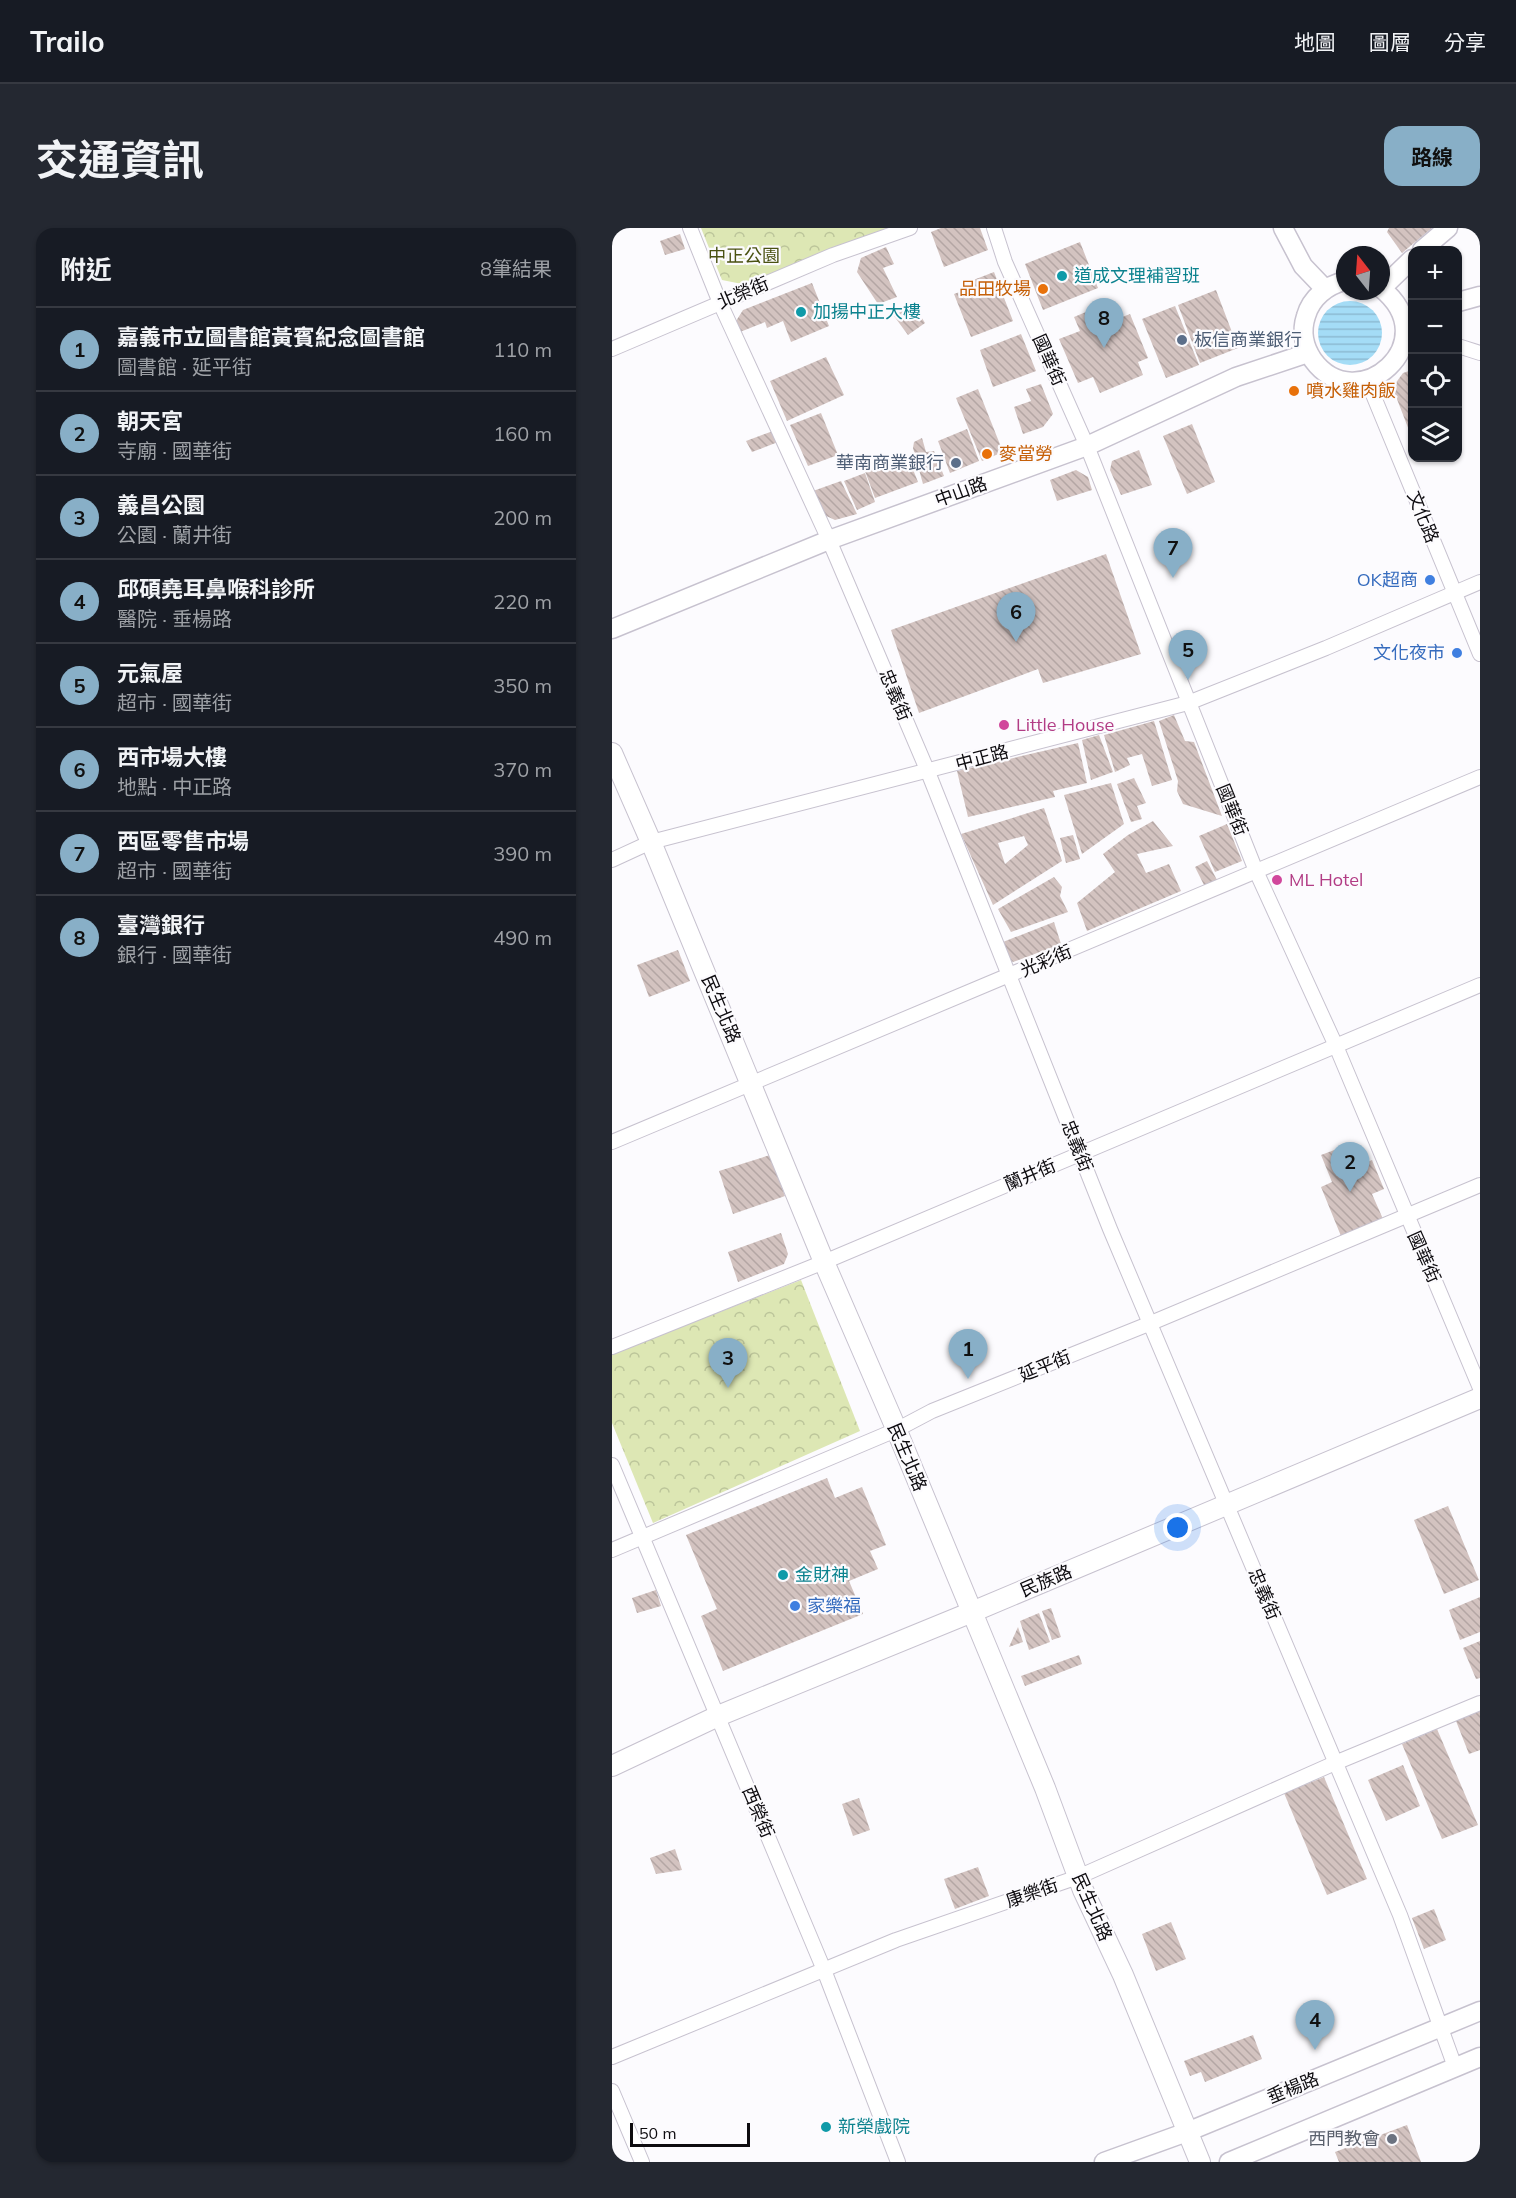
<!DOCTYPE html>
<html lang="zh-TW">
<head>
<meta charset="utf-8">
<style>
	body { margin:0; font-family:Mulish,"Noto Sans TC",sans-serif; background:#242831; color:#f1f3f6 }
	.controls { position:absolute; right:18px; top:18px; display:grid; overflow:hidden; border-radius:12px; box-shadow:0 2px 4px #0004 }
	.controls button { width:54px; height:54px; display:grid; place-items:center; padding:0; border:0; border-bottom:2px solid #363941; background:#171b24; color:#f1f3f6; font:30px sans-serif }
	.compass { position:absolute; left:724px; top:18px; width:54px; height:54px; border-radius:50%; background:#171b24; box-shadow:0 2px 4px #0004; rotate:343deg }
	.scale { position:absolute; left:18px; bottom:15px; width:120px; box-sizing:border-box; padding-left:6px; border:3px solid #0d0b0f; border-top:0; font-size:16px; line-height:21px; white-space:nowrap; color:#0d0b0f; -webkit-text-stroke:4px #fcfbfe; paint-order:stroke }
	.you { position:absolute; left:566px; top:1300px; width:21px; height:21px; margin:-15px; border:4px solid #fff; border-radius:50%; background:#1a73e8; box-shadow:0 0 0 9px #1a73e833 }
	.badge { display:grid; place-items:center; width:39px; height:39px; border-radius:50%; background:#88afc7; color:#111; font-size:20px; font-weight:700 }
	.pin { position:absolute; translate:-50% -50px; filter:drop-shadow(0 2px 3px #0008) }
	.pin::after { content:''; position:absolute; top:32px; width:21px; height:18px; background:inherit; clip-path:polygon(0 0,100% 0,50% 100%) }
	.list { margin:0; padding:0; list-style:none }
	h2 { display:flex; justify-content:space-between; align-items:center; height:78px; margin:0; padding:0 24px; font-size:26px }
	h2 small { font-size:20px; font-weight:400; color:#9ea1a6 }
	.list li { display:grid; grid-template-columns:39px 1fr auto; gap:18px; align-items:center; box-sizing:border-box; height:84px; padding:0 24px; border-top:2px solid #363941 }
	.list b { display:block; font-size:22px; white-space:nowrap }
	.list p { margin:0; font-size:20px; white-space:nowrap; color:#9ea1a6 }
	.list em { font-size:20px; font-style:normal; color:#9ea1a6 }
	.icon { flex:none; width:33px; height:33px; fill:none; stroke:currentColor; stroke-width:2; stroke-linecap:round; stroke-linejoin:round }
	.map { position:relative; flex:none; width:868px; height:1934px; overflow:hidden; border-radius:18px }
	header { display:flex; align-items:center; gap:36px; box-sizing:border-box; height:84px; padding:0 30px; background:#171b24; border-bottom:2px solid #363941 }
	header strong { font-size:28px }
	nav { display:flex; gap:33px; margin-inline-start:auto; font-size:21px }
	.intro { display:flex; align-items:center; justify-content:space-between; box-sizing:border-box; height:144px; padding:0 36px }
	h1 { margin:0; font-size:42px }
	.button { padding:15px 27px; border-radius:18px; background:#88afc7; color:#111; font-size:21px; font-weight:700 }
	main { display:flex; gap:36px; padding:0 36px }
	aside { flex:1; background:#171b24; border-radius:18px; box-shadow:0 2px 4px #0004 }
	.map>svg:first-child { display:block }
</style>
</head>
<body>
<header>
<strong>Trailo</strong>
<nav><a>地圖</a><a>圖層</a><a>分享</a></nav>
</header>
<div class="intro"><h1>交通資訊</h1><a class="button">路線</a></div>
<main>
<aside>
<h2>附近<small>8筆結果</small></h2>
<ul class="list">
<li><span class="badge">1</span><div><b>嘉義市立圖書館黃賓紀念圖書館</b><p>圖書館 · 延平街</p></div><em>110 m</em></li>
<li><span class="badge">2</span><div><b>朝天宮</b><p>寺廟 · 國華街</p></div><em>160 m</em></li>
<li><span class="badge">3</span><div><b>義昌公園</b><p>公園 · 蘭井街</p></div><em>200 m</em></li>
<li><span class="badge">4</span><div><b>邱碩堯耳鼻喉科診所</b><p>醫院 · 垂楊路</p></div><em>220 m</em></li>
<li><span class="badge">5</span><div><b>元氣屋</b><p>超市 · 國華街</p></div><em>350 m</em></li>
<li><span class="badge">6</span><div><b>西市場大樓</b><p>地點 · 中正路</p></div><em>370 m</em></li>
<li><span class="badge">7</span><div><b>西區零售市場</b><p>超市 · 國華街</p></div><em>390 m</em></li>
<li><span class="badge">8</span><div><b>臺灣銀行</b><p>銀行 · 國華街</p></div><em>490 m</em></li>
</ul>
</aside>
<div class="map">
<svg width="868" height="1934" viewBox="0 0 868 1934">
	<defs>
		<pattern id="park-crowns" width="20" height="18" patternUnits="userSpaceOnUse" patternTransform="scale(1.5)"><rect width="20" height="18" fill="#dde7b4"/><path d="M2 6a3 3 0 1 1 6 0M12 15a3 3 0 1 1 6 0" fill="none" stroke="#bcc59a"/></pattern>
		<pattern id="water-rules" width="6" height="5" patternUnits="userSpaceOnUse" patternTransform="scale(1.5)"><rect width="6" height="5" fill="#a4dcf6"/><path d="M0 2.5h6" fill="none" stroke="#8cbbd2"/></pattern>
		<pattern id="building-back-hatch" width="6" height="6" patternUnits="userSpaceOnUse" patternTransform="scale(1.5)"><rect width="6" height="6" fill="#d3c3c0"/><path d="M-1 5l2 2M0 0l6 6M5-1l2 2" fill="none" stroke="#b4a6a4"/></pattern>
	</defs>
	<rect width="100%" height="100%" fill="#fcfbfe"/>
	<g fill="url(#park-crowns)">
		<polygon points="89,0 275,0 135,57 110,52"/>
		<polygon points="189,1052 248,1203 41,1295 0,1195 0,1126"/>
	</g>
	<circle fill="url(#water-rules)" cx="738" cy="105" r="32"/>
	<g fill="url(#building-back-hatch)" fill-rule="evenodd">
		<polygon points="329,0 368,0 376,22 332,39 319,4"/>
		<polygon points="777,0 820,0 790,25 775,4"/>
		<polygon points="68,6 73,21 53,27 48,13"/>
		<polygon points="468,14 486,60 431,82 413,36"/>
		<polygon points="274,19 282,36 271,40 285,69 266,76 245,44 249,30"/>
		<polygon points="382,44 401,93 359,109 342,66 353,62 351,56"/>
		<polygon points="200,55 217,98 179,114 171,93 155,100 153,94 128,104 124,93 131,82"/>
		<polygon points="604,62 626,120 588,135 566,77"/>
		<polygon points="301,76 313,95 296,107 282,88"/>
		<polygon points="493,76 500,93 518,86 536,130 526,134 531,147 488,165 481,149 466,155 447,111 468,103 462,89"/>
		<polygon points="563,78 587,137 554,150 530,91"/>
		<polygon points="409,106 424,143 381,159 368,122"/>
		<polygon points="214,129 232,167 175,193 158,153"/>
		<polygon points="797,143 800,143 800,210 783,166 783,156 791,145"/>
		<polygon points="429,156 441,186 431,199 411,206 402,179 419,173 414,161"/>
		<polygon points="366,161 391,224 370,233 344,170"/>
		<polygon points="209,185 226,227 196,238 178,197"/>
		<polygon points="580,196 603,254 575,266 551,208"/>
		<polygon points="355,201 367,233 338,245 326,213"/>
		<polygon points="161,203 166,214 140,224 134,213"/>
		<polygon points="310,210 314,224 322,223 332,248 311,256 301,220 302,214"/>
		<polygon points="527,222 540,257 509,267 498,242 500,233"/>
		<polygon points="296,229 306,254 263,270 253,243"/>
		<polygon points="464,242 476,249 480,262 445,273 438,252"/>
		<polygon points="253,245 263,274 245,282 232,253"/>
		<polygon points="229,253 245,286 223,292 210,286 201,263"/>
		<polygon points="494,326 529,426 431,455 426,441 307,485 279,402"/>
		<polygon points="562,487 573,513 582,514 610,588 571,576 565,563 566,553 547,493"/>
		<polygon points="542,493 560,552 540,558 530,526 515,530 518,537 503,544 492,507"/>
		<polygon points="487,507 501,544 479,552 470,512"/>
		<polygon points="466,515 475,555 441,563 443,569 356,589 345,543"/>
		<polygon points="522,550 534,575 525,578 530,591 519,594 505,556"/>
		<polygon points="499,555 512,596 470,626 452,567"/>
		<path d="M 432,580 L 450,633 L 381,677 L 349,606 ZM 412,608 L 416,617 L 393,636 L 386,615 Z"/>
		<polygon points="541,593 561,618 525,626 534,645 557,636 569,663 475,703 465,675 503,644 491,626 516,607"/>
		<polygon points="615,596 630,633 603,644 587,608"/>
		<polygon points="461,607 468,631 454,635 448,610"/>
		<polygon points="595,633 605,652 593,659 583,639"/>
		<polygon points="442,649 450,659 448,668 456,684 399,704 386,681"/>
		<polygon points="442,694 449,716 401,734 397,731 391,714"/>
		<polygon points="66,722 78,753 37,769 25,737"/>
		<polygon points="733,918 742,940 760,932 772,961 760,966 771,991 729,1008 709,959 720,954 709,927"/>
		<polygon points="158,927 173,968 121,986 107,943"/>
		<polygon points="169,1005 176,1026 172,1036 126,1054 116,1024"/>
		<polygon points="215,1250 223,1270 250,1259 274,1317 258,1323 266,1341 237,1353 251,1386 111,1443 89,1388 105,1381 74,1307"/>
		<polygon points="836,1278 867,1352 832,1366 802,1292"/>
		<polygon points="44,1362 49,1378 25,1385 20,1370"/>
		<polygon points="868,1369 868,1404 848,1412 837,1382"/>
		<polygon points="439,1380 449,1409 440,1412 430,1383"/>
		<polygon points="427,1385 438,1414 417,1422 408,1393"/>
		<polygon points="406,1399 411,1414 397,1419"/>
		<polygon points="868,1413 868,1450 864,1451 851,1420"/>
		<polygon points="467,1427 470,1436 413,1458 409,1448"/>
		<polygon points="868,1483 868,1522 857,1526 844,1493"/>
		<polygon points="825,1501 866,1597 830,1611 790,1516"/>
		<polygon points="791,1537 808,1578 774,1593 756,1552"/>
		<polygon points="712,1549 755,1651 715,1667 672,1565"/>
		<polygon points="247,1570 258,1602 241,1608 230,1576"/>
		<polygon points="63,1621 70,1642 44,1646 38,1630"/>
		<polygon points="366,1639 377,1668 343,1681 332,1651"/>
		<polygon points="822,1681 834,1712 812,1721 800,1690"/>
		<polygon points="559,1694 574,1731 544,1743 530,1706"/>
		<polygon points="641,1807 650,1831 593,1854 589,1844 578,1848 572,1833"/>
		<polygon points="795,1897 809,1934 727,1934 723,1924"/>
	</g>
	<g fill="none" stroke-linecap="round" stroke-linejoin="round">
		<g stroke="#c7c2cf" stroke-width="16">
			<g id="minor">
				<polyline points="78,0 108,75 217,312 316,544 498,1001 788,1687 843,1839"/>
				<polyline points="382,0 393,34 475,218 644,643 724,818 868,1160"/>
				<polyline points="846,118 868,125"/>
				<polyline points="0,121 221,27 298,0"/>
				<polyline points="755,152 868,426"/>
				<polyline points="0,632 39,614 576,475 714,420 868,354"/>
				<polyline points="0,914 868,549"/>
				<polyline points="0,1119 212,1034 868,757"/>
				<polyline points="0,1237 212,1742 286,1934"/>
				<polyline points="0,1322 284,1202 320,1183 539,1095 868,957"/>
				<polyline points="0,1829 284,1712 466,1649 723,1535 868,1475"/>
				<polyline points="0,1863 30,1934"/>
			</g>
		</g>
		<g stroke="#c7c2cf" stroke-width="21">
			<g id="tertiary">
				<polyline points="671,0 691,38 713,61"/>
				<polyline points="810,22 836,0"/>
				<path d="M 733,53 C 715,57 699,70 694,88 C 689,103 692,119 701,132 C 745,192 836,114 769,60"/>
				<polyline points="770,60 800,31"/>
				<polyline points="846,74 868,68"/>
				<polyline points="0,401 217,312 475,218 624,149 696,125"/>
				<polyline points="492,1934 575,1904 868,1783"/>
				<polyline points="617,1934 868,1829"/>
			</g>
		</g>
		<g stroke="#c7c2cf" stroke-width="22">
			<g id="secondary">
				<polyline points="0,525 39,614 212,1034 280,1191 433,1560 471,1662 511,1747 588,1934"/>
				<polyline points="0,1538 106,1488 360,1384 868,1170"/>
			</g>
		</g>
		<use href="#minor" stroke="#fff" stroke-width="14"/>
		<use href="#tertiary" stroke="#fff" stroke-width="18"/>
		<use href="#secondary" stroke="#fff" stroke-width="20"/>
	</g>
	<g fill="#0f9aa8" stroke="#fcfbfe" stroke-width="2">
		<circle cx="450" cy="48" r="6"/>
		<circle cx="189" cy="84" r="6"/>
		<circle cx="171" cy="1347" r="6"/>
		<circle cx="214" cy="1899" r="6"/>
	</g>
	<g fill="#e8710a" stroke="#fcfbfe" stroke-width="2">
		<circle cx="431" cy="61" r="6"/>
		<circle cx="682" cy="163" r="6"/>
		<circle cx="375" cy="226" r="6"/>
	</g>
	<g fill="#5c6f8a" stroke="#fcfbfe" stroke-width="2">
		<circle cx="570" cy="112" r="6"/>
		<circle cx="344" cy="235" r="6"/>
	</g>
	<g fill="#3f7fe0" stroke="#fcfbfe" stroke-width="2">
		<circle cx="818" cy="352" r="6"/>
		<circle cx="845" cy="425" r="6"/>
		<circle cx="183" cy="1378" r="6"/>
	</g>
	<g fill="#d1479c" stroke="#fcfbfe" stroke-width="2">
		<circle cx="392" cy="497" r="6"/>
		<circle cx="665" cy="652" r="6"/>
	</g>
	<circle fill="#6b7280" stroke="#fcfbfe" stroke-width="2" cx="780" cy="1911" r="6"/>
	<g text-anchor="middle" stroke-width="4.5" stroke-linejoin="round" paint-order="stroke">
		<g font-size="18" fill="#4a5212" stroke="#fcfbfe">
			<text x="132" y="34">中正公園</text>
		</g>
		<g font-size="18" fill="#0d838f" stroke="#fcfbfe" text-anchor="start">
			<text x="462" y="54">道成文理補習班</text>
			<text x="201" y="90">加揚中正大樓</text>
			<text x="183" y="1353">金財神</text>
			<text x="226" y="1905">新榮戲院</text>
		</g>
		<g font-size="18" fill="#c56008" stroke="#fcfbfe" text-anchor="start">
			<text x="419" y="67" text-anchor="end">品田牧場</text>
			<text x="694" y="169">噴水雞肉飯</text>
			<text x="387" y="232">麥當勞</text>
		</g>
		<g font-size="18" fill="#0d0b0f" stroke="#fcfbfe">
			<text transform="translate(131 65) rotate(-23)" y="6">北榮街</text>
			<text transform="translate(437 132) rotate(66)" y="6">國華街</text>
			<text transform="translate(349 264) rotate(-20)" y="6">中山路</text>
			<text transform="translate(811 289) rotate(68)" y="6">文化路</text>
			<text transform="translate(283 467) rotate(67)" y="6">忠義街</text>
			<text transform="translate(370 530) rotate(-15)" y="6">中正路</text>
			<text transform="translate(620 582) rotate(68)" y="6">國華街</text>
			<text transform="translate(434 733) rotate(-23)" y="6">光彩街</text>
			<text transform="translate(109 781) rotate(67)" y="6">民生北路</text>
			<text transform="translate(465 918) rotate(68)" y="6">忠義街</text>
			<text transform="translate(418 947) rotate(-23)" y="6">蘭井街</text>
			<text transform="translate(812 1029) rotate(66)" y="6">國華街</text>
			<text transform="translate(433 1138) rotate(-22)" y="6">延平街</text>
			<text transform="translate(295 1229) rotate(67)" y="6">民生北路</text>
			<text transform="translate(434 1353) rotate(-23)" y="6">民族路</text>
			<text transform="translate(652 1366) rotate(67)" y="6">忠義街</text>
			<text transform="translate(146 1584) rotate(67)" y="6">西榮街</text>
			<text transform="translate(420 1665) rotate(-19)" y="6">康樂街</text>
			<text transform="translate(480 1679) rotate(66)" y="6">民生北路</text>
			<text transform="translate(681 1860) rotate(-22)" y="6">垂楊路</text>
		</g>
		<g font-size="18" fill="#4e5e75" stroke="#fcfbfe" text-anchor="start">
			<text x="582" y="118">板信商業銀行</text>
			<text x="332" y="241" text-anchor="end">華南商業銀行</text>
		</g>
		<g font-size="18" fill="#366cbe" stroke="#fcfbfe" text-anchor="end">
			<text x="806" y="358">OK超商</text>
			<text x="833" y="431">文化夜市</text>
			<text x="195" y="1384" text-anchor="start">家樂福</text>
		</g>
		<g font-size="18" fill="#b23c85" stroke="#fcfbfe" text-anchor="start">
			<text x="404" y="503">Little House</text>
			<text x="677" y="658">ML Hotel</text>
		</g>
		<g font-size="18" fill="#5b616d" stroke="#fcfbfe" text-anchor="end">
			<text x="768" y="1917">西門教會</text>
		</g>
	</g>
</svg>
<div class="controls">
<button>+</button>
<button>−</button>
<button><svg class="icon" aria-label="locate" viewBox="0 0 24 24"><circle cx="12" cy="12" r="6"/><path d="M12 2v4M12 18v4M2 12h4M18 12h4"/></svg></button>
<button><svg class="icon" aria-label="layers" viewBox="0 0 24 24"><path d="M12 4l9 5-9 5-9-5zM3 14l9 5 9-5"/></svg></button>
</div>
<svg class="compass" viewBox="-18 -18 36 36"><path d="M0-13l5 13h-10z" fill="#e53935"/><path d="M0 13l5-13h-10z" fill="#9ea1a6"/></svg>
<div class="scale">50 m</div>
<div class="you"></div>
<div class="pin badge" style="left:356px;top:1151px">1</div>
<div class="pin badge" style="left:738px;top:964px">2</div>
<div class="pin badge" style="left:116px;top:1160px">3</div>
<div class="pin badge" style="left:703px;top:1822px">4</div>
<div class="pin badge" style="left:576px;top:452px">5</div>
<div class="pin badge" style="left:404px;top:414px">6</div>
<div class="pin badge" style="left:561px;top:350px">7</div>
<div class="pin badge" style="left:492px;top:120px">8</div>
</div>
</main>
</body>
</html>
